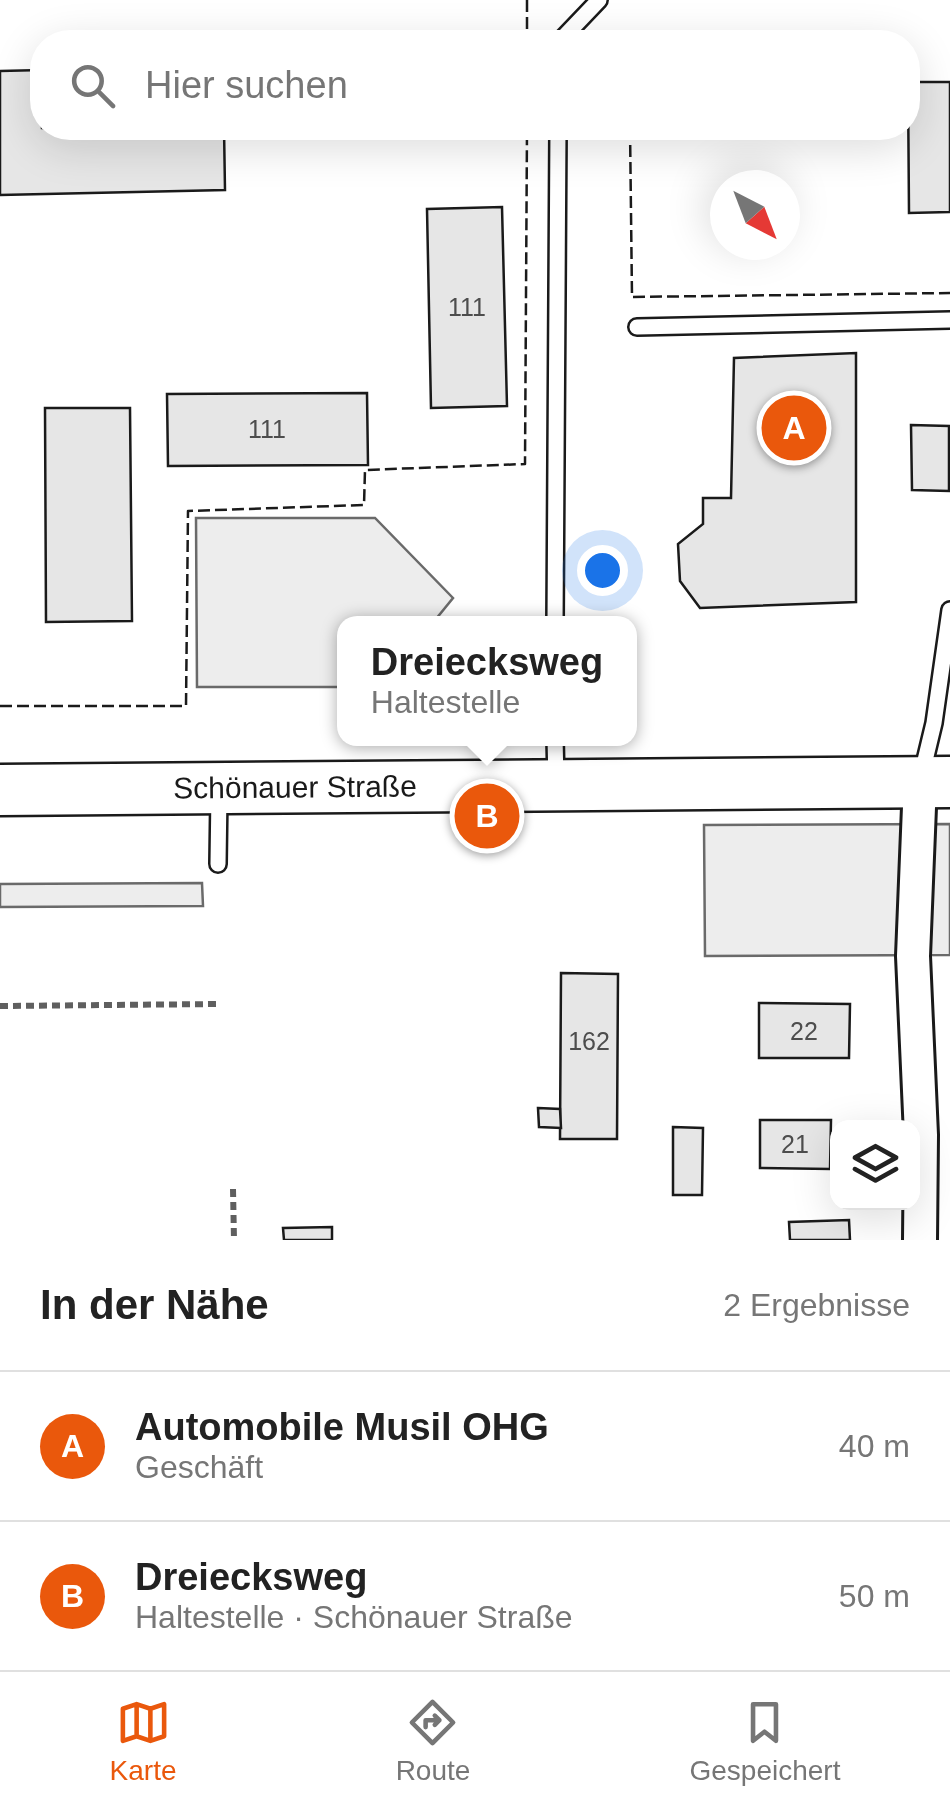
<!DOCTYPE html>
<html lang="de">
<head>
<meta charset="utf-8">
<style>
	body { margin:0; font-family:Helvetica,sans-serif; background:#f6f6f6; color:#222 }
	.controls { position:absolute; right:30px; bottom:30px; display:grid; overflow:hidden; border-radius:20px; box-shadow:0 10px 40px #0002 }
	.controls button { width:90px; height:90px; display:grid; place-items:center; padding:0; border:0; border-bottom:2px solid #e0e0e0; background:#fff; color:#222; font:50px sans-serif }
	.compass { position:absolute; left:710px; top:170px; width:90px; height:90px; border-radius:50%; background:#fff; box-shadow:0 10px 40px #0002; rotate:138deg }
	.you { position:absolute; left:602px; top:570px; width:35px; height:35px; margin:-25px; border:8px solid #fff; border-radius:50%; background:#1a73e8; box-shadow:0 0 0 15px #1a73e833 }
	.badge { display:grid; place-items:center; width:65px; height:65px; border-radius:50%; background:#ea580c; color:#fff; font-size:32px; font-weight:700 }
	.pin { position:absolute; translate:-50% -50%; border:5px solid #fff; box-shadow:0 2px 10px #0006 }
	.popup { position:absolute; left:337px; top:616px; width:300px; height:130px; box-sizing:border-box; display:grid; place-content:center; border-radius:20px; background:#fff; filter:drop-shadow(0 2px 8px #0005); font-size:32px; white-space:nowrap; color:#767676 }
	.popup b { font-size:38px; color:#222 }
	.popup::after { content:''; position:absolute; left:50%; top:100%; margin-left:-20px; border:20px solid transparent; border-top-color:#fff }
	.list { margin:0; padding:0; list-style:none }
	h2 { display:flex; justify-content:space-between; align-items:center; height:130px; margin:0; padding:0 40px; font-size:42px }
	h2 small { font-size:32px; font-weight:400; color:#767676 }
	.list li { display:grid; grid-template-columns:65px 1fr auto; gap:30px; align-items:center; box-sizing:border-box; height:150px; padding:0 40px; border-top:2px solid #e0e0e0 }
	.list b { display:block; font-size:38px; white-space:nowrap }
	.list p { margin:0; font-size:32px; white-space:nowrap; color:#767676 }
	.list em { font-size:32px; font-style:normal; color:#767676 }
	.icon { flex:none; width:55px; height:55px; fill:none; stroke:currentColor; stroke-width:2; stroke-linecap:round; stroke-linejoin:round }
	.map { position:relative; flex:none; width:950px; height:1240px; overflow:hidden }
	.search { position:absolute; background:#fff; box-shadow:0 10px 40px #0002; left:30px; right:30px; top:30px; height:110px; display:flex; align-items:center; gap:25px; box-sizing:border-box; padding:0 35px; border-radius:40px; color:#767676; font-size:38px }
	.sheet { height:430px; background:#fff }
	nav { display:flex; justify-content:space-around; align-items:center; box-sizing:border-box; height:140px; border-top:2px solid #e0e0e0; background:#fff; font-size:28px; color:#767676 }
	nav a { display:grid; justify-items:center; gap:5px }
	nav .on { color:#ea580c }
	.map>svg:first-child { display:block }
</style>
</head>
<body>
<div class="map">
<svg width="950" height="1240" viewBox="0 0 950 1240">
	<rect width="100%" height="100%" fill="#fff"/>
	<g fill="#ededed" stroke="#6a6a6a" stroke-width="2.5">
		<polygon points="196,518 375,518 453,598 436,619 436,623 344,624 344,687 197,687"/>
		<polygon points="950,824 950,955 705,956 704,825"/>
		<polygon points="202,883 203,906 0,907 0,884"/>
	</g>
	<g fill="#e6e6e6" stroke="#1a1a1a" stroke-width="2.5">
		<polygon points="42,70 42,128 224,128 225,190 0,195 0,71"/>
		<polygon points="908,82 950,82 950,212 909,213"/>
		<polygon points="502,207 507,406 431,408 427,209"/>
		<polygon points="856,353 856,602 700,608 680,581 678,544 703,524 703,498 731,498 734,358"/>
		<polygon points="367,393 368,465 168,466 167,394"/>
		<polygon points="45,408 130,408 132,621 46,622"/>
		<polygon points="911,425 949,426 949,491 912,490"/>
		<polygon points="561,973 618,974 617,1139 560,1139"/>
		<polygon points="759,1003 850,1004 849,1058 759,1058"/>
		<polygon points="538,1108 560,1109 561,1128 539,1127"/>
		<polygon points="760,1120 831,1120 830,1169 760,1168"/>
		<polygon points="673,1127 703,1128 702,1195 673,1195"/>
		<polygon points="849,1220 850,1240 790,1240 789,1222"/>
		<polygon points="332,1227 332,1240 284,1240 283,1228"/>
	</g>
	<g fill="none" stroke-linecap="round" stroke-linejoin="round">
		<g stroke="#1a1a1a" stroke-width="20">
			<g id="lane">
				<polyline points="559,42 599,0"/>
				<polyline points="637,327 950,320"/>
				<polyline points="555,624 558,128"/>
				<polyline points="555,738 556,781"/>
				<polyline points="922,773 934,723 950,610"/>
				<polyline points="218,864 219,793"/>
			</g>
		</g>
		<g stroke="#1a1a1a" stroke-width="38">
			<polyline id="street" points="920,1240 921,1135 913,956 920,782"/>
		</g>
		<g stroke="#1a1a1a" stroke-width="55">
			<g id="primary">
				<path id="s1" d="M 0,790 L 950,782"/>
			</g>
		</g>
		<g stroke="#5f5f5f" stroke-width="6" stroke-dasharray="8 5" stroke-linecap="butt">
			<polyline points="0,1006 219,1004"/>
			<polyline points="233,1189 234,1240"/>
		</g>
		<use href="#lane" stroke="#fff" stroke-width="15"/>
		<use href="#street" stroke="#fff" stroke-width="32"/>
		<use href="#primary" stroke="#fff" stroke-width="50"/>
		<g stroke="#1a1a1a" stroke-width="2.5" stroke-dasharray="12 5" stroke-linecap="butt">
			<polyline points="527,0 527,42"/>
			<polyline points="630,128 632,297 950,293"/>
			<polyline points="0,706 186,706 188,511 364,505 365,470 525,464 527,128"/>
		</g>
	</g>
	<g text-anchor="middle" stroke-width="8" stroke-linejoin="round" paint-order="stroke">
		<g font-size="25" fill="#4d4d4d">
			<text x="467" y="316">111</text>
			<text x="267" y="438">111</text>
			<text x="804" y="1040">22</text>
			<text x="589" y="1050">162</text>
			<text x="795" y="1153">21</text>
		</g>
		<g font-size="30" fill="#1a1a1a" stroke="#fff">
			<text dy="10" stroke="none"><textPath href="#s1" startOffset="295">Schönauer Straße</textPath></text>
		</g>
	</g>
</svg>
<div class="controls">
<button><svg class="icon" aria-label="layers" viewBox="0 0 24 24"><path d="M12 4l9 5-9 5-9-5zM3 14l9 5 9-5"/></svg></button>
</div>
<svg class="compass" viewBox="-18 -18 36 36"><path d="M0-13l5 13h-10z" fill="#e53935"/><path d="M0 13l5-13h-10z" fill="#767676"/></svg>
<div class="you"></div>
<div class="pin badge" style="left:794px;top:428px">A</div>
<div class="pin badge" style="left:487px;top:816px">B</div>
<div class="popup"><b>Dreiecksweg</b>Haltestelle</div>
<div class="search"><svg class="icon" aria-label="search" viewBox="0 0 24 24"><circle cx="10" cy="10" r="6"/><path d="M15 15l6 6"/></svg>Hier suchen</div>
</div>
<section class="sheet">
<h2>In der Nähe<small>2 Ergebnisse</small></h2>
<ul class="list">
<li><span class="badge">A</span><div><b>Automobile Musil OHG</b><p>Geschäft</p></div><em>40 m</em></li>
<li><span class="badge">B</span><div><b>Dreiecksweg</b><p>Haltestelle · Schönauer Straße</p></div><em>50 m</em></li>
</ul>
</section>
<nav>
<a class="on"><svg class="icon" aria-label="map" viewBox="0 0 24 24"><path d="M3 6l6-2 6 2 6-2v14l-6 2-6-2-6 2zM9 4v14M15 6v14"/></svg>Karte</a>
<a><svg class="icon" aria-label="directions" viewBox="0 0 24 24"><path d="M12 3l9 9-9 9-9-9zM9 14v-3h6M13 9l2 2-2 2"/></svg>Route</a>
<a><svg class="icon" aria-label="saved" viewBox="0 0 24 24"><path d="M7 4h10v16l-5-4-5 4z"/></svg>Gespeichert</a>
</nav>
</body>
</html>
